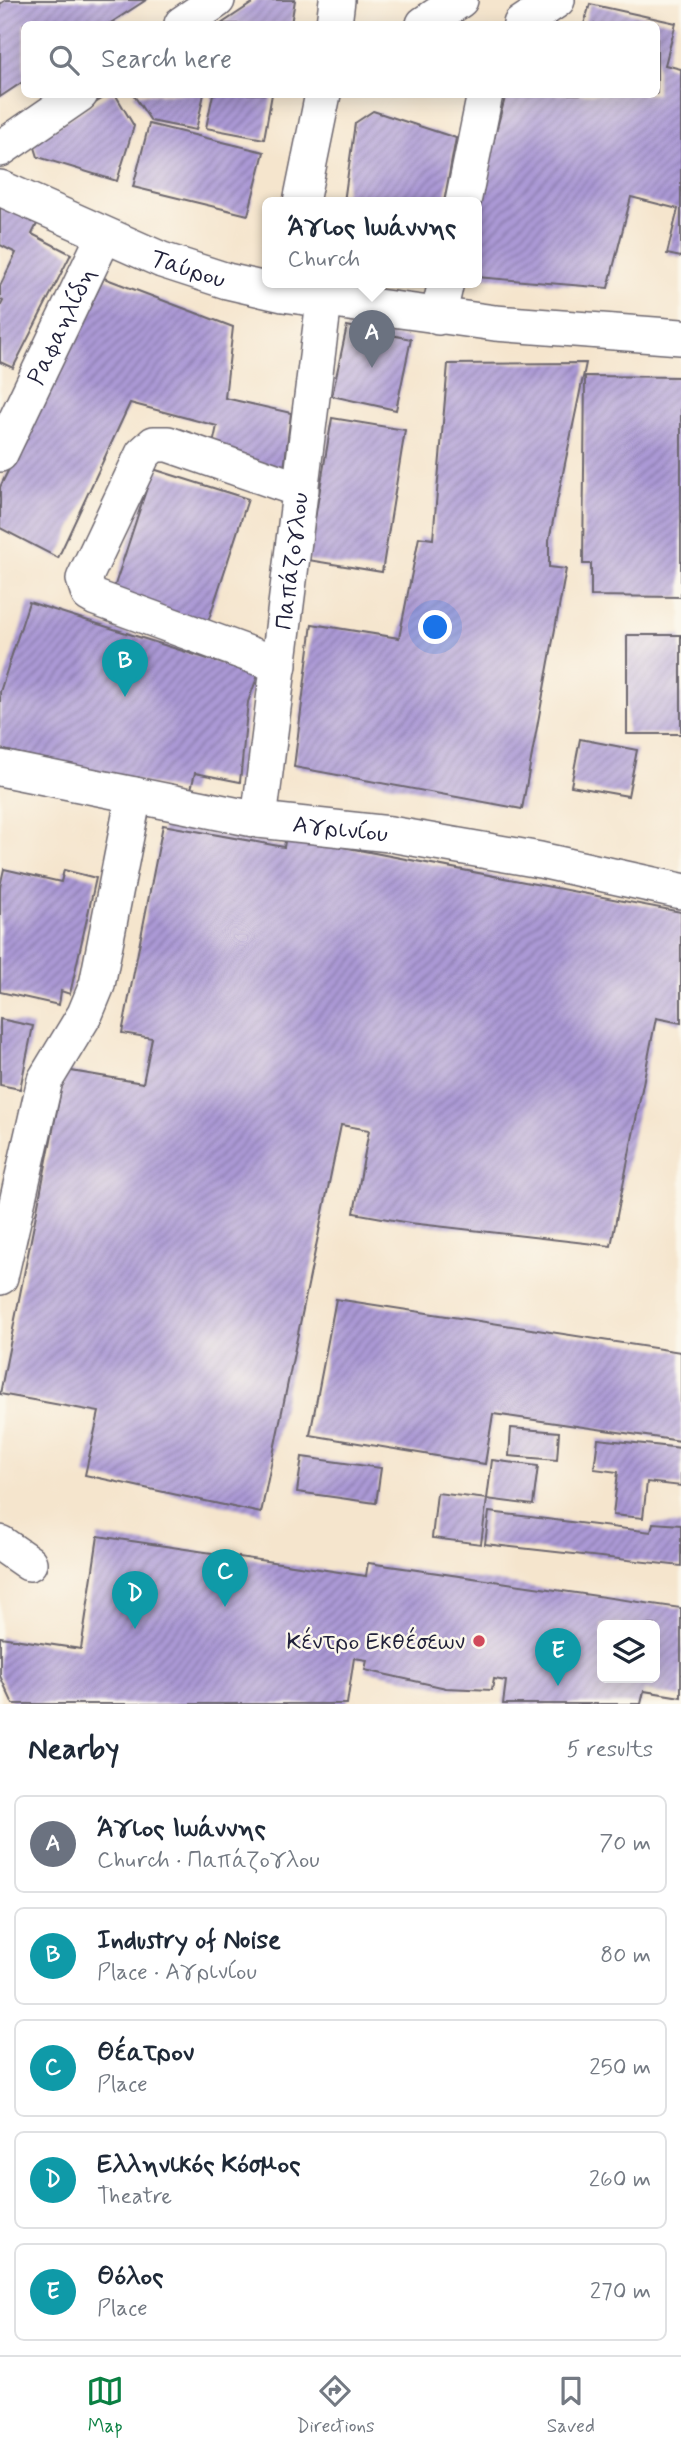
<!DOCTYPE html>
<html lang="en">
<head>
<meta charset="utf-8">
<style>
	body { margin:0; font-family:Mynerve,sans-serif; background:#f6f6f7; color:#1f2937 }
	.controls { position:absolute; right:21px; bottom:21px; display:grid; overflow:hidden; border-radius:10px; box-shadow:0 4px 18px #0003 }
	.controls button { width:63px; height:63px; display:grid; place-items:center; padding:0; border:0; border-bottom:2px solid #e0e1e3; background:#fff; color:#1f2937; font:35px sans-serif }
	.you { position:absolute; left:436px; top:628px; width:24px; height:24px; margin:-18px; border:5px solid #fff; border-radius:50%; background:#1a73e8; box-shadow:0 0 0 10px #1a73e833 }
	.badge { display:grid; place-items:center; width:46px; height:46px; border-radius:50%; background:#0b8043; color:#fff; font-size:23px; font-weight:700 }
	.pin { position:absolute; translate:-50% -58px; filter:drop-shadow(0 2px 4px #0008) }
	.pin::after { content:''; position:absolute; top:37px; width:24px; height:21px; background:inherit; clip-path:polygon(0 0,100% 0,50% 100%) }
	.popup { position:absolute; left:262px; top:197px; width:220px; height:91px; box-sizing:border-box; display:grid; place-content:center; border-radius:10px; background:#fff; filter:drop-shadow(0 2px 5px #0005); font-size:23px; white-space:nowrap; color:#747a83 }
	.popup b { font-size:26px; color:#1f2937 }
	.popup::after { content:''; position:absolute; left:50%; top:100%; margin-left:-14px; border:14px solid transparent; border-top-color:#fff }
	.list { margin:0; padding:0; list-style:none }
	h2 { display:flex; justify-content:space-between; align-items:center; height:91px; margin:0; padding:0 28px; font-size:30px }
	h2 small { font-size:23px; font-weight:400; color:#747a83 }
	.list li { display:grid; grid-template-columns:46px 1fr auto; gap:21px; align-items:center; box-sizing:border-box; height:98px; margin:0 14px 14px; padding:0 14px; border:2px solid #e0e1e3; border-radius:10px }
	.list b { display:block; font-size:26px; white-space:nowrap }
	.list p { margin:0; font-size:23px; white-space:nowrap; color:#747a83 }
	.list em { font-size:23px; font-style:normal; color:#747a83 }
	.icon { flex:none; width:38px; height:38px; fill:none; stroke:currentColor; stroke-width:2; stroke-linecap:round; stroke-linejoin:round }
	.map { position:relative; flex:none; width:681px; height:1704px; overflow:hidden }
	.search { position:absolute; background:#fff; box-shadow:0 4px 18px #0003; left:21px; right:21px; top:21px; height:77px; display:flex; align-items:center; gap:18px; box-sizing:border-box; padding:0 24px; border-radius:10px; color:#747a83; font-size:26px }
	.sheet { height:651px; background:#fff }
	nav { display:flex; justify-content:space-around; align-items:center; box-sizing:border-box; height:98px; border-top:2px solid #e0e1e3; background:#fff; font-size:19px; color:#747a83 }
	nav a { display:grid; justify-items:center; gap:4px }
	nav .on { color:#0b8043 }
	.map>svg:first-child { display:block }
</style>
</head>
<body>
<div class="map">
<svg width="681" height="1704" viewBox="0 0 681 1704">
	<defs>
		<pattern id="building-hatch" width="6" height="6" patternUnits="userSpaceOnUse" patternTransform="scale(1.75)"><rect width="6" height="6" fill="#ab99d5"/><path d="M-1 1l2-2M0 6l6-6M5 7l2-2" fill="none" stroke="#8b7cae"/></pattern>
	</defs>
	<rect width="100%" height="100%" fill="#fbf7ec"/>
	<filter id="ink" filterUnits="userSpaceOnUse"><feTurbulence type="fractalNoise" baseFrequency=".0143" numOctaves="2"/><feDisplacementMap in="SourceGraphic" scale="14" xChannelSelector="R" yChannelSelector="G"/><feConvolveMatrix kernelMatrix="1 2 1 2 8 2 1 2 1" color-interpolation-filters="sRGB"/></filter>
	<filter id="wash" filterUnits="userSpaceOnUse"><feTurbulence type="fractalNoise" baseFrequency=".00686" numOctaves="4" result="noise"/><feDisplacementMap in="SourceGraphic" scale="28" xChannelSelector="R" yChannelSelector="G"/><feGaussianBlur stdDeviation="1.57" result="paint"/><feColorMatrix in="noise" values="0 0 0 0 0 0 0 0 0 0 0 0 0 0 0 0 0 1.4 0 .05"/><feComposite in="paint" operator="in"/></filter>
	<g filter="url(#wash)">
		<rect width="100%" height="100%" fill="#f5e5cd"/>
		<g id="blocks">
			<g fill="url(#building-hatch)" fill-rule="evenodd">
				<polygon points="6,0 146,0 109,24 24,24 24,81 0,97 0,4"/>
				<polygon points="257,0 295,0 291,24 221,24"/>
				<polygon points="590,4 676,23 665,65 681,69 681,257 667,254 678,209 631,197 608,288 477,277 477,203 506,94 657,94 657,24 584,24"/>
				<polygon points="110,94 115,94 134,126 117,181 38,157 33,141"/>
				<polygon points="133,94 204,94 196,130 151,121"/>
				<polygon points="213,94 272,94 264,139 206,128"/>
				<polygon points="373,111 456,138 444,202 344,202 355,123"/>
				<polygon points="149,124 264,152 248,215 133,187"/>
				<polygon points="0,199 40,218 32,234 71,254 13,368 0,362 0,307 3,301 0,299 0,286 16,253 0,245"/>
				<polygon points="104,278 233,327 225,398 291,413 284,469 212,449 217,426 130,403 58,558 0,528 0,487"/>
				<polygon points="347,326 411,339 396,410 332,396"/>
				<polygon points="586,363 549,540 549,567 566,569 522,809 294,767 312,624 399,638 419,537 433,539 448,364"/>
				<polygon points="585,376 681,377 681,597 591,596 591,564 583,564"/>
				<polygon points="332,418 405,430 382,572 308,560"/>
				<polygon points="153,469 248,499 207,625 112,594"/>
				<polygon points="29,602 258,675 248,702 240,782 195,773 190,793 0,749 0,692"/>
				<rect x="627" y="635" width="54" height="99"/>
				<polygon points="580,739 637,750 628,796 571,786"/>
				<polygon points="163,825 284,847 286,836 681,912 681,1023 656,1018 611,1246 410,1223 354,1213 369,1130 341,1125 261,1513 85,1475 99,1412 0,1394 65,1070 143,1083 152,1038 122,1033"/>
				<polygon points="4,869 61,882 64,870 96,878 70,994 61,991 59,1005 0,992 0,886"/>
				<polygon points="0,1019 33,1026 20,1089 0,1085"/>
				<polygon points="336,1299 681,1352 681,1441 493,1414 485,1464 310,1435"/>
				<polygon points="511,1428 559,1432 557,1460 509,1456"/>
				<polygon points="598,1439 681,1448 681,1486 647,1482 643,1518 613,1515 618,1472 594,1469"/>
				<polygon points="302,1457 381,1468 376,1503 297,1492"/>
				<polygon points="492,1460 538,1466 533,1505 487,1499 481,1544 432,1538 437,1493 487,1499"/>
				<polygon points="489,1512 651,1532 653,1523 681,1525 681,1566 485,1544"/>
				<path d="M 98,1536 L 366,1576 L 368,1563 L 681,1608 L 681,1697 L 644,1691 L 641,1704 L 503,1704 L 506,1681 L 494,1679 L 492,1690 L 446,1688 L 365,1670 L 367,1660 L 354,1658 L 347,1704 L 13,1704 L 0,1676 L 0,1637 L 81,1649 ZM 602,1625 L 655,1625 L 655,1678 L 602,1678 Z"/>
			</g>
		</g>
	</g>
	<g filter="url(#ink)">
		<use href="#blocks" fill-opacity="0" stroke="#6c666e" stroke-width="2"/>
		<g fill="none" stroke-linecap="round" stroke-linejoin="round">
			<g stroke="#6c666e" stroke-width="38">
				<g id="minor">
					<polyline points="182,24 217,0"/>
					<polyline points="334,24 337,0"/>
					<polyline points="424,24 460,0"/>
					<polyline points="521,24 557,0"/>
					<polyline points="0,149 80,94"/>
					<path id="s1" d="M 0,188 L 162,260 L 227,281 L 283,294 L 495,323 L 681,337"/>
					<polyline points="301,202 323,94"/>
					<polyline points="463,202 485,94"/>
					<polyline points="438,317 446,282"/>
					<path id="s2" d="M 0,454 L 104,236"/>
					<polyline points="279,665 96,598 89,594 84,579 143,454 154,444 168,444 301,490"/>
					<path id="s3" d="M 0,768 L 259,820 L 390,834 L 540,860 L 681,891"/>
					<path id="s4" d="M 259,820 L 324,301"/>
					<polyline points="0,1277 45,1080 85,1014 97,985 134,795"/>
					<polyline points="0,1543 29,1563"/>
				</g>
			</g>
			<use href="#minor" stroke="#fff" stroke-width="35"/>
		</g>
	</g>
	<circle fill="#d1495b" stroke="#fbf7ec" stroke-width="2.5" cx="479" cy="1641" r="7"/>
	<g text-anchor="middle" stroke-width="5" stroke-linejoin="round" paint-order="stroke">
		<g font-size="24" fill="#22223b" stroke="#fbf7ec">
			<text dy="8" stroke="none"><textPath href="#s1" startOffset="205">Ταύρου</textPath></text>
			<text dy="8" stroke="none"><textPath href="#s2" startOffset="142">Ραφαηλίδη</textPath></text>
			<text dy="8" stroke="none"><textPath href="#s4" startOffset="261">Παπάζογλου</textPath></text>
			<text dy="8" stroke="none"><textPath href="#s3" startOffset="346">Αγρινίου</textPath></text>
		</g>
		<g font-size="24" fill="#22223b" stroke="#fbf7ec" text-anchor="end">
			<text x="465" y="1649">Κέντρο Εκθέσεων</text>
		</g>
	</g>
</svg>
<div class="controls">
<button><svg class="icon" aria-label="layers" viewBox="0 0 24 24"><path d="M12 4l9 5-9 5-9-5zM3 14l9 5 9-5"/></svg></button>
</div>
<div class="you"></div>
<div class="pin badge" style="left:372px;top:368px;background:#6b7280">A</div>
<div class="popup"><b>Άγιος Ιωάννης</b>Church</div>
<div class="pin badge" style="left:125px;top:697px;background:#0f9aa8">B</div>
<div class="pin badge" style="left:225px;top:1607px;background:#0f9aa8">C</div>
<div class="pin badge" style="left:135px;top:1629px;background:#0f9aa8">D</div>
<div class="pin badge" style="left:558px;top:1686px;background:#0f9aa8">E</div>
<div class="search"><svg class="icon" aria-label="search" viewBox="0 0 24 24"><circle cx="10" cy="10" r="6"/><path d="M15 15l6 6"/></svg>Search here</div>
</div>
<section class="sheet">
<h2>Nearby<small>5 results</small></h2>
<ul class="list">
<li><span class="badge" style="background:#6b7280">A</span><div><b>Άγιος Ιωάννης</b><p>Church · Παπάζογλου</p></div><em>70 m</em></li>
<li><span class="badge" style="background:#0f9aa8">B</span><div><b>Industry of Noise</b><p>Place · Αγρινίου</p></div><em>80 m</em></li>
<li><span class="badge" style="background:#0f9aa8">C</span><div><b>Θέατρον</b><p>Place</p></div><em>250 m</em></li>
<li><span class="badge" style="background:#0f9aa8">D</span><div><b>Ελληνικός Κόσμος</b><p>Theatre</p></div><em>260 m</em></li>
<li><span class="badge" style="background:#0f9aa8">E</span><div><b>Θόλος</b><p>Place</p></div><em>270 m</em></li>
</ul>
</section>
<nav>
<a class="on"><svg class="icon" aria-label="map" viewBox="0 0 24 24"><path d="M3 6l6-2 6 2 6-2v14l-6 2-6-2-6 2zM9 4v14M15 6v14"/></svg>Map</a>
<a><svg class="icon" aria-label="directions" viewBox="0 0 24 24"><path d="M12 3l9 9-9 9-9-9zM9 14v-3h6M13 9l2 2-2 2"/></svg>Directions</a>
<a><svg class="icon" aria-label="saved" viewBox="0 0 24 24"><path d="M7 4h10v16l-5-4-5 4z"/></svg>Saved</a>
</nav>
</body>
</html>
